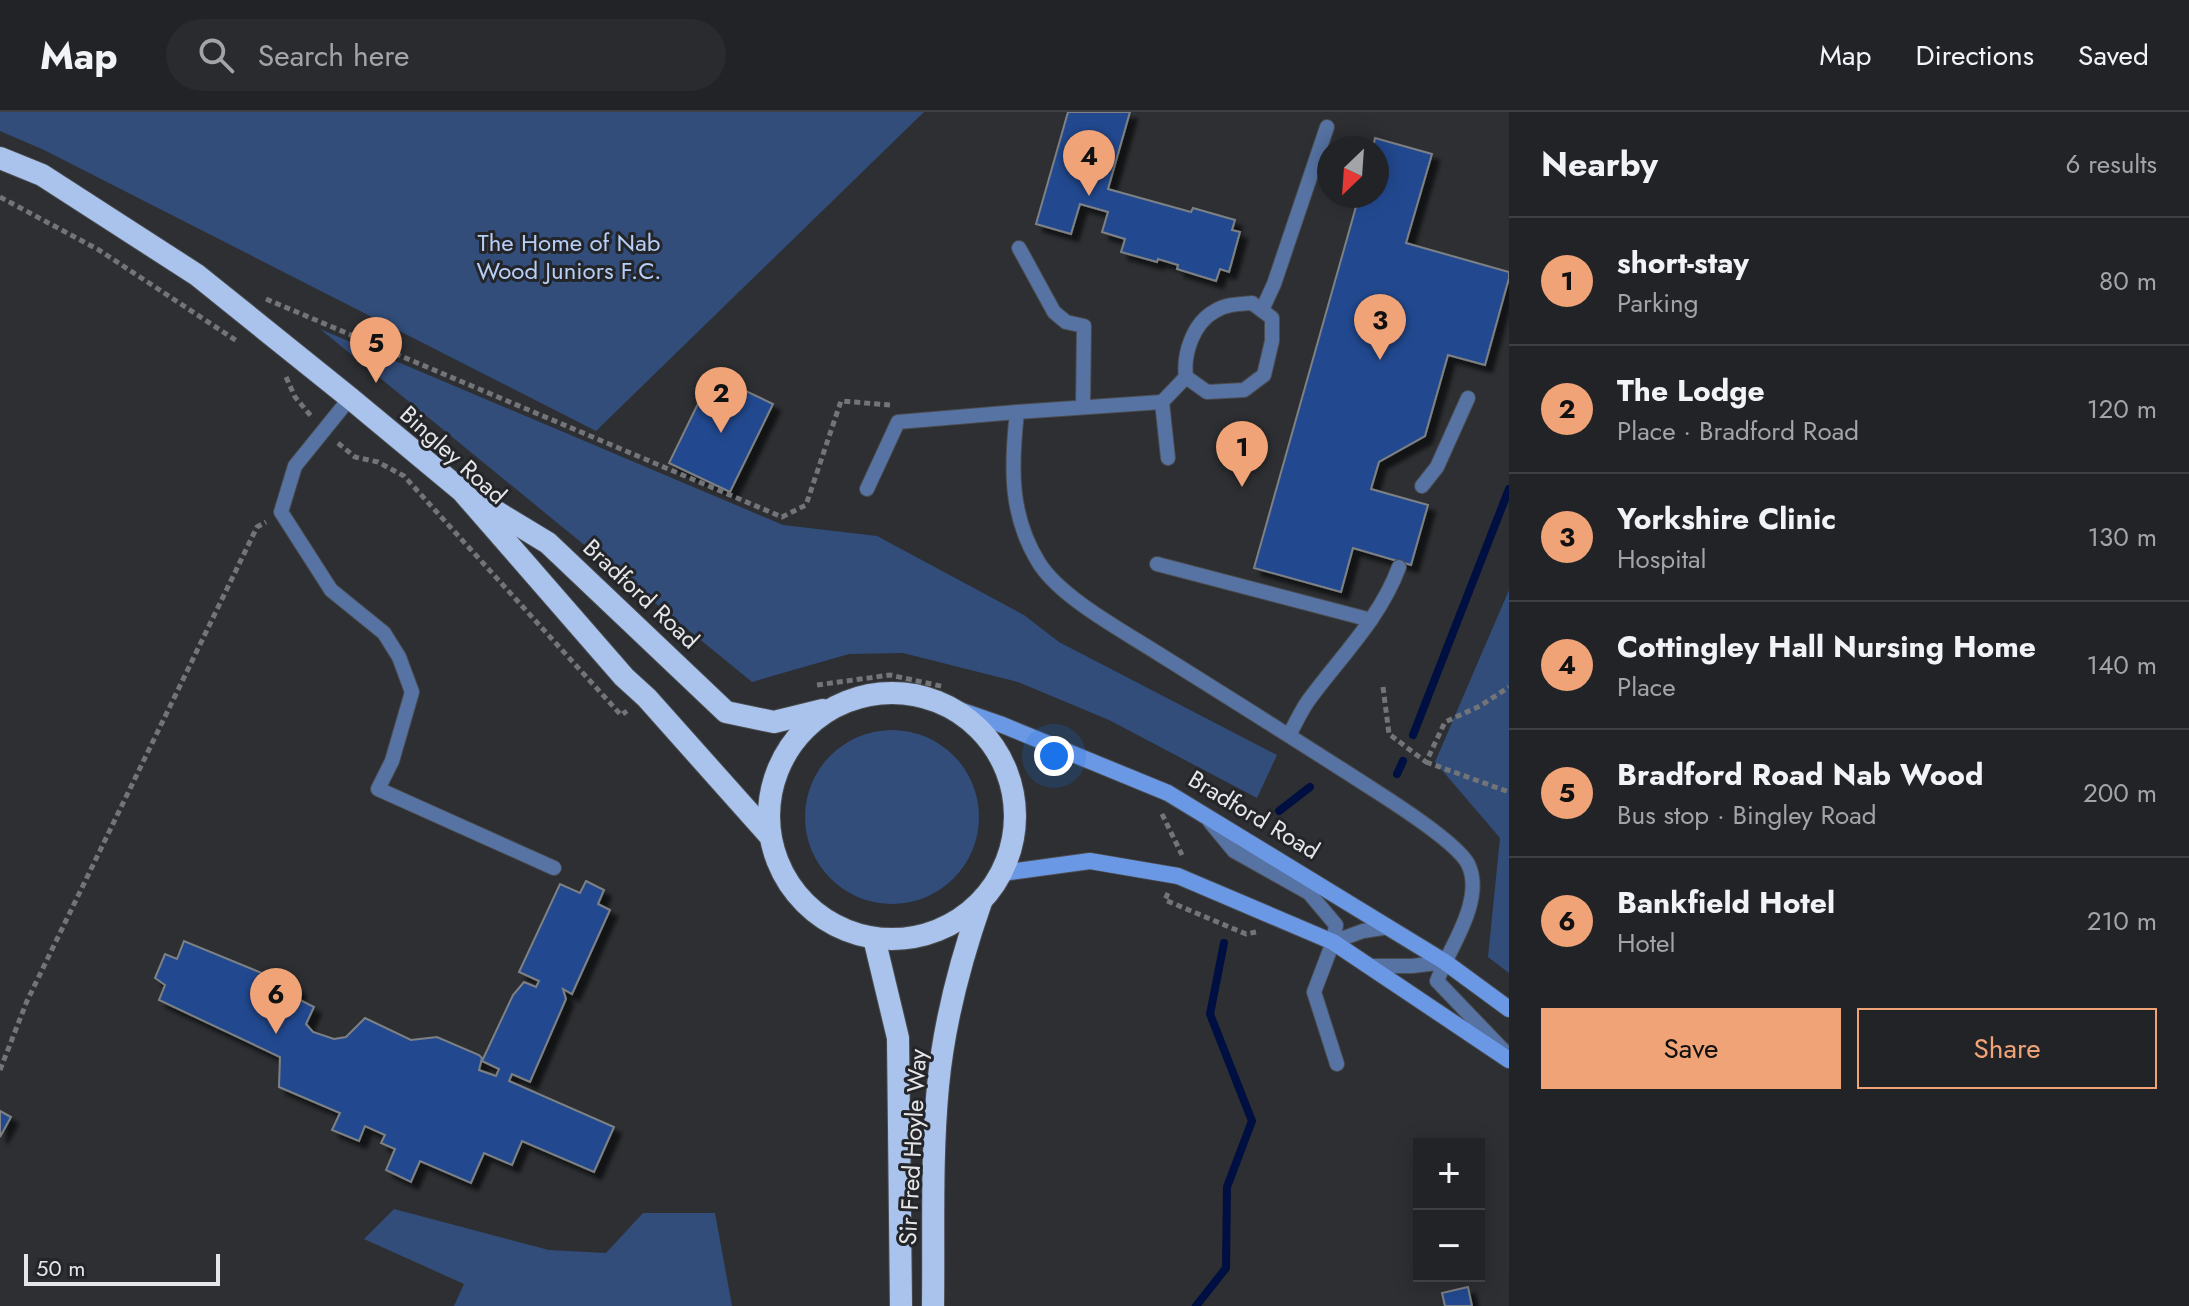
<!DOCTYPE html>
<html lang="en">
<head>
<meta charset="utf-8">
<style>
	body { margin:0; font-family:Jost,sans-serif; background:#2a2b2e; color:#f1f3f6 }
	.controls { position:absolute; right:24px; bottom:24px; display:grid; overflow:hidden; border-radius:0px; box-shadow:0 4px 20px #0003 }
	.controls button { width:72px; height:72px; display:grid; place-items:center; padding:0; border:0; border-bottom:2px solid #3f4043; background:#222326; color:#f1f3f6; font:40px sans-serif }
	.compass { position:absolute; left:1317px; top:24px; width:72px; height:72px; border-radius:50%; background:#222326; box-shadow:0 4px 20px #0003; rotate:205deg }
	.scale { position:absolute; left:24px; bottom:20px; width:196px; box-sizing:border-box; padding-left:8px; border:4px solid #e5e6e8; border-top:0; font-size:22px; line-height:28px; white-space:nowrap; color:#e5e6e8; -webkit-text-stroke:6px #232528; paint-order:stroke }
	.you { position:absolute; left:1054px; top:644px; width:28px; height:28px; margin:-20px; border:6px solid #fff; border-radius:50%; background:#1a73e8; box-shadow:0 0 0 12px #1a73e833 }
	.badge { display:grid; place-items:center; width:52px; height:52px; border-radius:50%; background:#efa377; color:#111; font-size:26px; font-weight:700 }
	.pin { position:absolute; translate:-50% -66px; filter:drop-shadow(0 2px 4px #0008) }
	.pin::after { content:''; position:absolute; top:42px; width:28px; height:24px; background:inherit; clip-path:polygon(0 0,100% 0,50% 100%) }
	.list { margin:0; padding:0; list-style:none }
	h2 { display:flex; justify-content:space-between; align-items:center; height:104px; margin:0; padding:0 32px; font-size:34px }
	h2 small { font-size:26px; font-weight:400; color:#a2a4a7 }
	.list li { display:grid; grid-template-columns:52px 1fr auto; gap:24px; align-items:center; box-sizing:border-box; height:128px; padding:0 32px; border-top:2px solid #3f4043 }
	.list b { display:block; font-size:30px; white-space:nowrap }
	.list p { margin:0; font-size:26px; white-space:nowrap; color:#a2a4a7 }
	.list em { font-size:26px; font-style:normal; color:#a2a4a7 }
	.actions { display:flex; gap:16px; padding:24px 32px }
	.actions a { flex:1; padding:18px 0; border:2px solid #efa377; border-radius:0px; text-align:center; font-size:28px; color:#efa377 }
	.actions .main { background:#efa377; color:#111 }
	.icon { flex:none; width:44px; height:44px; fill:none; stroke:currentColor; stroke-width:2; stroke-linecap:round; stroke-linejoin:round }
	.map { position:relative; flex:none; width:1509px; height:1194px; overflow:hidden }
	header { display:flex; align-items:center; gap:48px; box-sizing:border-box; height:112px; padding:0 40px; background:#222326; border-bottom:2px solid #3f4043 }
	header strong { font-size:38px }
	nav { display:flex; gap:44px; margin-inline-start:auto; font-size:28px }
	.search { width:560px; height:72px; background:#2a2b2e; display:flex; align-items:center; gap:20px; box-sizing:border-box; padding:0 28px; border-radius:44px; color:#a2a4a7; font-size:30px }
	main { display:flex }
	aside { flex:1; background:#222326 }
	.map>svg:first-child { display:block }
</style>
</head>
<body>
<header>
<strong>Map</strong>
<div class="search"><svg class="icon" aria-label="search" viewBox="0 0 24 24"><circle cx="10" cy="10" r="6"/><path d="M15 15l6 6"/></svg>Search here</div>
<nav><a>Map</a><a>Directions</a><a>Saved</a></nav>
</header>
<main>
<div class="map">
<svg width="1509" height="1194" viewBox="0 0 1509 1194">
	<defs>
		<filter id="shadow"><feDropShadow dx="7" dy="7" stdDeviation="2" flood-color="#0009"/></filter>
	</defs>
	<rect width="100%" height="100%" fill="#2d2f32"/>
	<g fill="#324d7a">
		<polygon points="0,0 924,0 596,319 44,38 0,19"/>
		<polygon points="320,217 783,413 877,424 1024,503 1059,530 1277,643 1257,686 1109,608 1018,570 903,541 849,542 752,570"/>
		<polygon points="1509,478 1509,861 1488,845 1500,726 1435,650"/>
		<circle cx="892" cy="705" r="87"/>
		<polygon points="394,1097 549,1138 606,1141 643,1101 715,1101 732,1194 454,1194 464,1172 364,1127"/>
	</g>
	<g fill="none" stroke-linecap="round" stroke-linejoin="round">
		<g stroke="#000f41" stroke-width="8">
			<polyline points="1413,623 1509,377"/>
			<polyline points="1397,662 1403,649"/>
			<polyline points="1279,699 1310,675"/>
			<polyline points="1196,1194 1226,1156 1227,1075 1252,1009 1210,902 1224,831"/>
		</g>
	</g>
	<g fill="#224a90" stroke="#7e8184" stroke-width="2" filter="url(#shadow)">
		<polygon points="1068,0 1130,0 1108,77 1191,100 1193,96 1235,108 1232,118 1240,120 1229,160 1220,157 1216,169 1177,157 1178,153 1158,147 1157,150 1121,140 1125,127 1102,120 1108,100 1080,92 1071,122 1036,112"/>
		<polygon points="1375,26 1432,42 1406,131 1509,160 1509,166 1485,253 1448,243 1425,324 1379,350 1371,377 1428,393 1411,453 1353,436 1341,480 1254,456 1359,84 1377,84 1377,36 1373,36"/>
		<polygon points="712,263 773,292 730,380 669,351"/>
		<polygon points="586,769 604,778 598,792 610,798 572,882 563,877 566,887 530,970 512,962 509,969 614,1015 594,1060 522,1029 512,1053 484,1041 471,1071 420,1049 411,1070 386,1058 395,1037 381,1031 385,1023 365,1014 359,1029 332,1018 340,1001 279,975 280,945 159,888 165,873 155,866 165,842 177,847 184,829 298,876 298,887 314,895 306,912 313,920 334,927 346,925 365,906 411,928 437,925 479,943 482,946 479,958 496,964 499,957 482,949 513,883 524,870 536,875 539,869 519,860 560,772 580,781"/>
		<polygon points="0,999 11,1005 0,1025"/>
		<polygon points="1468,1175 1472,1194 1445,1194 1442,1181"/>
	</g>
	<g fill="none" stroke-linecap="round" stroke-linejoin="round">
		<g stroke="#4a4c4f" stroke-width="16">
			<g id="service">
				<polyline points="1019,136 1054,200 1066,210 1084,214 1083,295"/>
				<path d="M 1252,191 L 1272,206 L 1272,229 L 1264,263 L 1244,278 L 1207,280 L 1186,265 C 1183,242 1193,211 1215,199 C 1226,192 1240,192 1252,191 Z"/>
				<polyline points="1262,198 1274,172 1327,15"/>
				<path d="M 1186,265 L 1162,290 L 1017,300 C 1011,354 1009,403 1039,451 C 1061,486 1123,519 1159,542 C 1231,587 1303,632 1374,678 C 1396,692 1457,731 1468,752 C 1483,782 1458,824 1445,850"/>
				<polyline points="350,286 295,354 281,400 331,478 384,521 399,545 412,580 392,649 378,677 554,756"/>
				<polyline points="1162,290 1168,346"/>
				<polyline points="1422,374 1437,355 1468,286"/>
				<polyline points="867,377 898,310 1017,300"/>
				<polyline points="1157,452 1371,508"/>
				<path d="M 1289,623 C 1296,611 1302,596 1311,585 C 1343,542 1380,506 1399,455"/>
				<polyline points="1210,710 1234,739 1309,781 1336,813 1333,830 1363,819 1389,815"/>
				<polyline points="1333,830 1314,880 1337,952"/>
				<polyline points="1368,854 1412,854 1445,850 1437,869 1506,941"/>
			</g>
		</g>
		<g stroke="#4a4c4f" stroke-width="18">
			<g id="secondary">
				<polyline points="951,595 1000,612 1168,681 1445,850 1509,897"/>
				<polyline points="1002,761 1090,749 1178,764 1333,830 1509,948"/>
			</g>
		</g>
		<g stroke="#4a4c4f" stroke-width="24">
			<g id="trunk">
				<polyline points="0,46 42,63 197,163 350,286 462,379 624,565 647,586 769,723"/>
				<polyline points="482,391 548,431 726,600 774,610 823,598"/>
				<circle cx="892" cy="704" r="123"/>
				<polyline points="874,826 898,926 901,1194"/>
				<path d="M 933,1194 C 934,1121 931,1047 938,974 C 944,910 960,850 981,790"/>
			</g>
		</g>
		<g stroke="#737477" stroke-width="5" stroke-dasharray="6 4" stroke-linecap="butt">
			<polyline points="0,85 99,138 237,229"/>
			<polyline points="266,187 782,405 806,393 841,289 890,293"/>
			<polyline points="286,265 295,285 311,304"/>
			<polyline points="338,331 355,345 378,350 404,364 621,603 627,599"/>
			<polyline points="817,573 890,563 945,575"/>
			<polyline points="1383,575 1389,622 1426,650 1445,610 1480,594 1509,575"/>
			<polyline points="1426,650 1509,680"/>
			<polyline points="1162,702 1182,743"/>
			<polyline points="1168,781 1165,788 1246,822 1256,820"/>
			<polyline points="0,958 27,889 257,415 266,410"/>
		</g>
		<use href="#service" stroke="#5673a3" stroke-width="14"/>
		<use href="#secondary" stroke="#6a98e5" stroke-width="16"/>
		<use href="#trunk" stroke="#aac3ec" stroke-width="22"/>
	</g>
	<g text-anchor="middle" stroke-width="6" stroke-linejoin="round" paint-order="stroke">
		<g font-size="24" fill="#b7cff7" stroke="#232528">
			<text x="569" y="139">The Home of Nab<tspan x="569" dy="28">Wood Juniors F.C.</tspan></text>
		</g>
		<g font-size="24" fill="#e5e6e8" stroke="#232528">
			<text transform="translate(453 343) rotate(42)" y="8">Bingley Road</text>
			<text transform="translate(641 482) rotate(43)" y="8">Bradford Road</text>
			<text transform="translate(1254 703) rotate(31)" y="8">Bradford Road</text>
			<text transform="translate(913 1035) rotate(-87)" y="8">Sir Fred Hoyle Way</text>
		</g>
	</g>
</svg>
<div class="controls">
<button>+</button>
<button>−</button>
</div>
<svg class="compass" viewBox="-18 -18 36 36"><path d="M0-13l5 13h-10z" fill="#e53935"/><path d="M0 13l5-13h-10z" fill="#a2a4a7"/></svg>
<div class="scale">50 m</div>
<div class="you"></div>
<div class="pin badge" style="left:1242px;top:375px">1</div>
<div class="pin badge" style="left:721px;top:321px">2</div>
<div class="pin badge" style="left:1380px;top:248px">3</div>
<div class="pin badge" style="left:1089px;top:84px">4</div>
<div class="pin badge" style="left:376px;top:271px">5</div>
<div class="pin badge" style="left:276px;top:922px">6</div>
</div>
<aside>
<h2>Nearby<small>6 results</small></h2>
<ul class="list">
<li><span class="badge">1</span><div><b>short-stay</b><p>Parking</p></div><em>80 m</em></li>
<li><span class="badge">2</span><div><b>The Lodge</b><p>Place · Bradford Road</p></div><em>120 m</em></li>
<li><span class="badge">3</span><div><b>Yorkshire Clinic</b><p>Hospital</p></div><em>130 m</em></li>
<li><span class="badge">4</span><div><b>Cottingley Hall Nursing Home</b><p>Place</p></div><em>140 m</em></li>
<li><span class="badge">5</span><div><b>Bradford Road Nab Wood</b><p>Bus stop · Bingley Road</p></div><em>200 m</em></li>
<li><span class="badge">6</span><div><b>Bankfield Hotel</b><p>Hotel</p></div><em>210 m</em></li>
</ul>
<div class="actions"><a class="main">Save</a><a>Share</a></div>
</aside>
</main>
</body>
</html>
